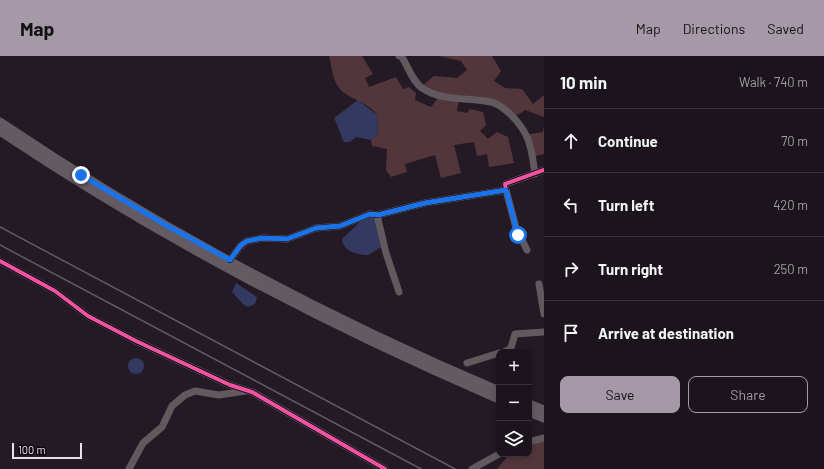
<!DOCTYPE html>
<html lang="en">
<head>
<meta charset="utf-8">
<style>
	body { margin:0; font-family:Barlow,sans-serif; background:#241d25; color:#f1f3f6 }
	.controls { position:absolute; right:12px; bottom:12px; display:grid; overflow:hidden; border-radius:8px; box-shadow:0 2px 6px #0003 }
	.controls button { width:36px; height:36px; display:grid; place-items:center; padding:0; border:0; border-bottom:1px solid #39333b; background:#1b141c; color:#f1f3f6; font:20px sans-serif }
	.scale { position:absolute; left:12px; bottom:10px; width:70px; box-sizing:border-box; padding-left:4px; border:2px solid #ecdeed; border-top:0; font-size:11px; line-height:14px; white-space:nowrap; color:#ecdeed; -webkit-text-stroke:3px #0c050d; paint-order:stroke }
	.stop { position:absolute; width:12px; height:12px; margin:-9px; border:3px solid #1a73e8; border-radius:50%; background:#fff }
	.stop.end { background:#1a73e8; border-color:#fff; box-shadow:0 1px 4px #0008 }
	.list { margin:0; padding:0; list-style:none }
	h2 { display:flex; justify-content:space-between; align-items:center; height:52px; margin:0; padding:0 16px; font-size:17px }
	h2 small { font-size:13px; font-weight:400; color:#a09ea3 }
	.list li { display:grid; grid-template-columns:26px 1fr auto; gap:12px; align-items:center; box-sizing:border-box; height:64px; padding:0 16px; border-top:1px solid #39333b }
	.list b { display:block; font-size:15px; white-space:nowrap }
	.list em { font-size:13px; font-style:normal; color:#a09ea3 }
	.actions { display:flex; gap:8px; padding:12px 16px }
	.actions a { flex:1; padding:9px 0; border:1px solid #a699a7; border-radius:8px; text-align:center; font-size:14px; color:#a699a7 }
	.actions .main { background:#a699a7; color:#111 }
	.icon { flex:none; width:22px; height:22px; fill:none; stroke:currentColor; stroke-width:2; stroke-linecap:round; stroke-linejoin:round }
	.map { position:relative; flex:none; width:544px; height:413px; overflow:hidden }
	header { display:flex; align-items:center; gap:24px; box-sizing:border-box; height:56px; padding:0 20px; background:#a699a7; color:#111 }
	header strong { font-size:19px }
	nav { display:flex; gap:22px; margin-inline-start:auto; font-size:14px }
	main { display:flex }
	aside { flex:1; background:#1b141c }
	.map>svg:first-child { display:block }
</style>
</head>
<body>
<header>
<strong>Map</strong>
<nav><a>Map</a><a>Directions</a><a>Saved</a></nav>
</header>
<main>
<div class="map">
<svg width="544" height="413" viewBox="0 0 544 413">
	<rect width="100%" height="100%" fill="#241a26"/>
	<g fill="#53363c">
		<path d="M 329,0 L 362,0 L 373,18 L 365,22 L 369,31 L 396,21 L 403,33 L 409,31 L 416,37 L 415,44 L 431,51 L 438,42 L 459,44 L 457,55 L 467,57 L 470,53 L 483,56 L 486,69 L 480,75 L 488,83 L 497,76 L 508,81 L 514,107 L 489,111 L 487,98 L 477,100 L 474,86 L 454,89 L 461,117 L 441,122 L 435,99 L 405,108 L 407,116 L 391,121 L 386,114 L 387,93 L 372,90 L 371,84 L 378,78 L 377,59 C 367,46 353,44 343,36 C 333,28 332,12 329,0 Z"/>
		<polygon points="439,0 492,0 501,15 494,25 505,32 522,33 533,48 544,39 544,61 525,54 516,60 489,43 440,40 422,30 434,20 457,22 467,14 461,5"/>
		<polygon points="544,69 544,98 531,101 525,79 543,76"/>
		<polygon points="544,385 544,413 497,413 508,400 529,398 529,390"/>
	</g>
	<g fill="#333961">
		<path d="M 358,44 L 377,59 L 378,78 L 371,84 L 356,81 L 350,86 L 344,86 C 343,85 337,67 334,62 Z"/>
		<path d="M 375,160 L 383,190 L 368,199 C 356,199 343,195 342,183 L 361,165 Z"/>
		<polygon points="236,227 254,239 257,242 255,248 248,251 244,249 232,236"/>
		<circle cx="136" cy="310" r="8"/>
	</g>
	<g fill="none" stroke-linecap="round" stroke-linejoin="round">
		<g stroke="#61595e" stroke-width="7">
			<path d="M 399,0 L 402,1 C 408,11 413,26 422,32 C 443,46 467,41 491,46 C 504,49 520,67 526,79 C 532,90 533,105 535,118"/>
			<polyline points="506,134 516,172 527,194"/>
			<polyline points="377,159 386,197 399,236"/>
			<polyline points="230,204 240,191 247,185 263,182 287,183 316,172 340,170 370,158 377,159 425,147 506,134 505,128 544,114"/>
			<polyline points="0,205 55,235 88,260 136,285 230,329 252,336 385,413"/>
			<polyline points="539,228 544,258"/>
			<polyline points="504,296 511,292 515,278 544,276"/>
			<polyline points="467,307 499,297"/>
			<polyline points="529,386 544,382"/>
			<polyline points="129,413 143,387 162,371 172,350 185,339 195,335 219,339 246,335"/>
			<polyline points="472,413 499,398"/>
		</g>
		<g stroke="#645a62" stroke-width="9">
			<path d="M 0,66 C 157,172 325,261 499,335"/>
			<path d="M 0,75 C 157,180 326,269 499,343"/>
			<polyline points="529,348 544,354"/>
			<polyline points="529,356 544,362"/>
		</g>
		<g stroke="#645b62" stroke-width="1.5">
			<polyline points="0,171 455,413"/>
			<polyline points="0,189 421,413"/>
		</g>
		<g stroke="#0c050d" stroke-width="6">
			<g id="cycleway">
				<polyline points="230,204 240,191 247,185 263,182 287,183 316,172 340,170 370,158 377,159 425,147 506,134 505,128 544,114"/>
				<polyline points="0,205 55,235 88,260 136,285 230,329 252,336 385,413"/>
			</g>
		</g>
		<use href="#cycleway" stroke="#f153a3" stroke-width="4"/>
	</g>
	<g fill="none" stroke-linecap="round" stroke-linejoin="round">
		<polyline stroke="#1a73e8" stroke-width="5" points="81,119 164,168 230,204 241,189 247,185 262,182 287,183 316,172 340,170 370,158 378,159 425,147 506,134 518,179"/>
	</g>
</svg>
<div class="controls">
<button>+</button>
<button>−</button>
<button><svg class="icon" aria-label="layers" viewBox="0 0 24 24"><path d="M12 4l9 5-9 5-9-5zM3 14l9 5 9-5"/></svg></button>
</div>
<div class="scale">100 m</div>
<div class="stop" style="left:518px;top:179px"></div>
<div class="stop end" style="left:81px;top:119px"></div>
</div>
<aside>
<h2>10 min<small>Walk · 740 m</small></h2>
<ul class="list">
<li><svg class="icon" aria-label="ahead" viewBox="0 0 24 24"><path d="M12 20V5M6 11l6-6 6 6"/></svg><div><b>Continue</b></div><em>70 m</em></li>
<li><svg class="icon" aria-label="left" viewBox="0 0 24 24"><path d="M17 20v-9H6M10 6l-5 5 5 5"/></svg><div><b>Turn left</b></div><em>420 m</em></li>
<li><svg class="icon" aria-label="right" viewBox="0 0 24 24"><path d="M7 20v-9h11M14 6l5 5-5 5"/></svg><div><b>Turn right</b></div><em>250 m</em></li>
<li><svg class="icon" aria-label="arrive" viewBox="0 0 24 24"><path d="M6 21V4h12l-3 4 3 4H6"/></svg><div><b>Arrive at destination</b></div></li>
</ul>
<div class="actions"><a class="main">Save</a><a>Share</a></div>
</aside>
</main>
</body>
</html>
